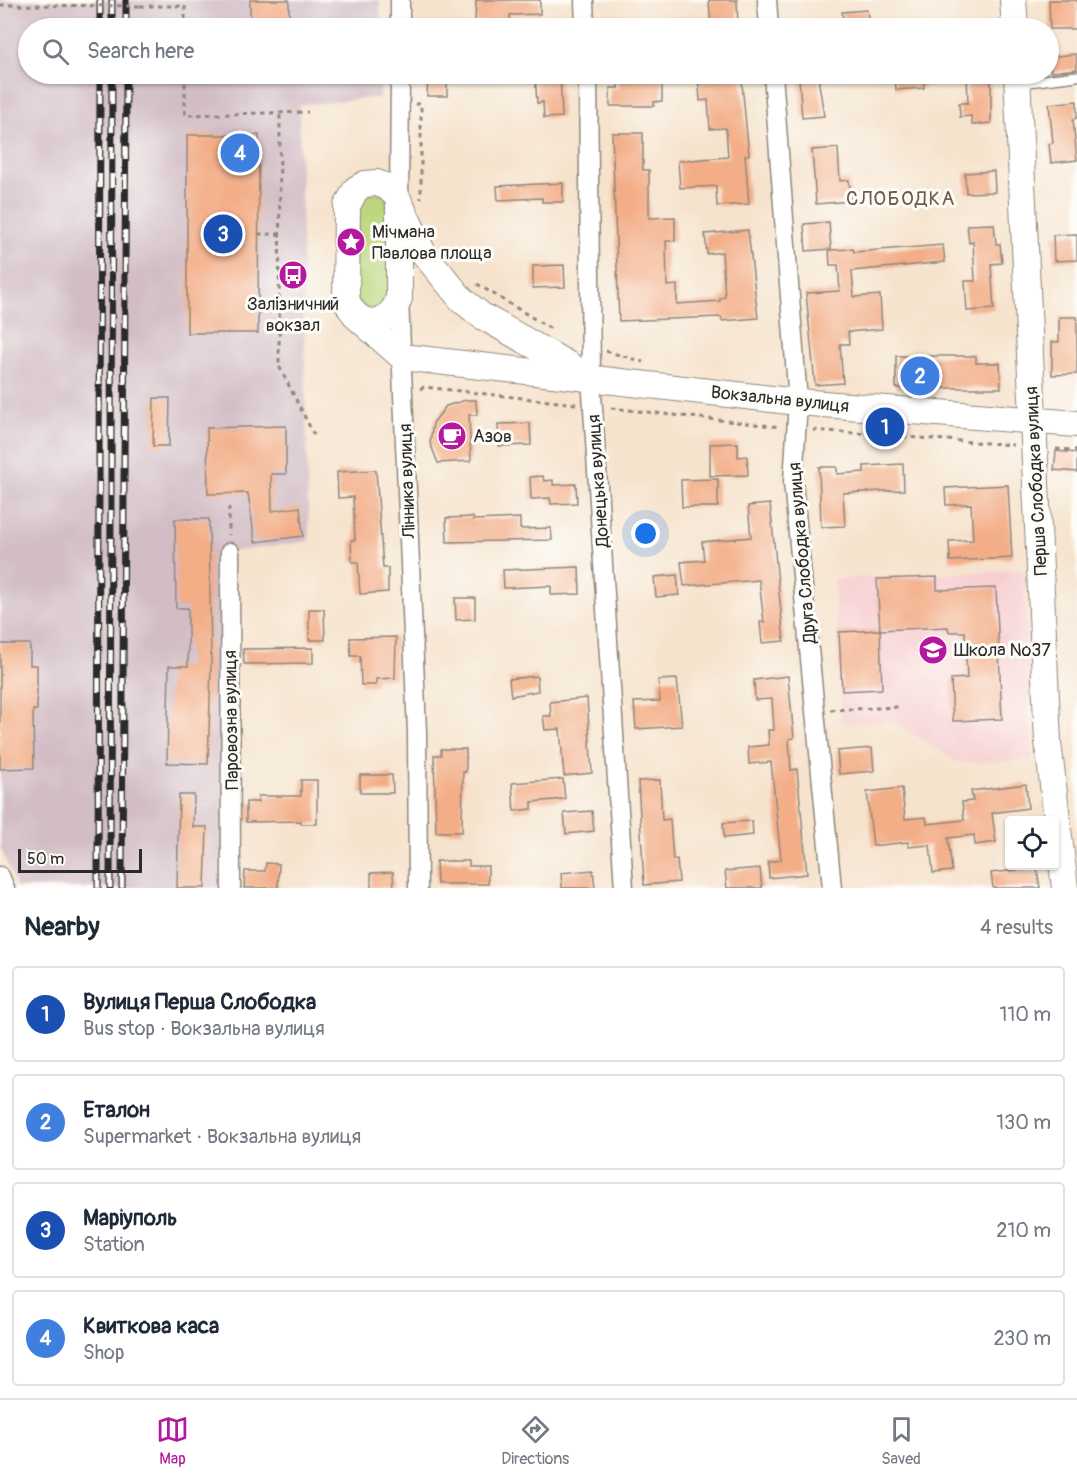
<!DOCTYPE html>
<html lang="en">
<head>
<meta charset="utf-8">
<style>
	body { margin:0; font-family:Pangolin,sans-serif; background:#f2f2f3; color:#1f2937 }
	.controls { position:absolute; right:18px; bottom:18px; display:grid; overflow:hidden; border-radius:6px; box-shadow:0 2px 4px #0004 }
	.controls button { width:54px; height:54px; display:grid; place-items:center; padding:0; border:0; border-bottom:2px solid #e0e1e3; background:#fff; color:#1f2937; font:30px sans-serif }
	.scale { position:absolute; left:18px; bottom:15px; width:124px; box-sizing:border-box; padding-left:6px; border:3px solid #2b2b2b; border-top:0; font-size:16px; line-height:21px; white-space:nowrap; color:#2b2b2b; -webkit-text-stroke:4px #fdfcf7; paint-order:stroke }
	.you { position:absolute; left:646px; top:534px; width:21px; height:21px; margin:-15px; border:4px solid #fff; border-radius:50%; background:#1a73e8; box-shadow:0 0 0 9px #1a73e833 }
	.badge { display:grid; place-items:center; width:39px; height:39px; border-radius:50%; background:#b5179e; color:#fff; font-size:20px; font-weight:700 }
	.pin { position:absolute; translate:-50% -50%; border:3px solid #fff; box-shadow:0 2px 6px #0006 }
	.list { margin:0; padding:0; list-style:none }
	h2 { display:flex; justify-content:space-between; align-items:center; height:78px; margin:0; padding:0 24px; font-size:26px }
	h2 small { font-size:20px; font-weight:400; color:#747a83 }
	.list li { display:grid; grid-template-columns:39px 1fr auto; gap:18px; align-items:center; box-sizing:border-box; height:96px; margin:0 12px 12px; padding:0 12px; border:2px solid #e0e1e3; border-radius:6px }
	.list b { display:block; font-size:22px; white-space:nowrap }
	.list p { margin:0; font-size:20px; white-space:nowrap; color:#747a83 }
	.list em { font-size:20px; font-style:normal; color:#747a83 }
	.icon { flex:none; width:33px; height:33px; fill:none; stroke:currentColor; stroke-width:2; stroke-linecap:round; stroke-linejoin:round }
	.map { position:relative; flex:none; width:1077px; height:888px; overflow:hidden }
	.search { position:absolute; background:#fff; box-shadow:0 2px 4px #0004; left:18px; right:18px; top:18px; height:66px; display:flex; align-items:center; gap:15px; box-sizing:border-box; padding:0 21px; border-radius:33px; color:#747a83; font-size:22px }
	.sheet { height:510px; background:#fff }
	nav { display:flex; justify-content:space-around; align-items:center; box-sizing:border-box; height:84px; border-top:2px solid #e0e1e3; background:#fff; font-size:16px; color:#747a83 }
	nav a { display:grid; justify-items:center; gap:3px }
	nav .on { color:#b5179e }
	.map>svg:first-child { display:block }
</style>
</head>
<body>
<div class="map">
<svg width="1077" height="888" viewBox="0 0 1077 888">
	<rect width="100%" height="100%" fill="#fdfcf7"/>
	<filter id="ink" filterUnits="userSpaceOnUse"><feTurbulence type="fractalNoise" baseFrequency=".0167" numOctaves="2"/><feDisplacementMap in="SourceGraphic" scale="12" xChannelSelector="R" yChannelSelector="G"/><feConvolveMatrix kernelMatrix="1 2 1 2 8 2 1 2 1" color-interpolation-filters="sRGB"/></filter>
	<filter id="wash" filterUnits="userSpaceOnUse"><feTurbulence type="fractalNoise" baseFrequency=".008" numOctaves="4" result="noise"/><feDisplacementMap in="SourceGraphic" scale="24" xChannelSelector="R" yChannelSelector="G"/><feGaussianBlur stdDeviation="1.35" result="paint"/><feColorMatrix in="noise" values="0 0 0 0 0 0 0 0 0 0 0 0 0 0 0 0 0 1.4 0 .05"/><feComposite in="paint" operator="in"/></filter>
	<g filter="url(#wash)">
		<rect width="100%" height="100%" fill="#f6e3cd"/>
		<polygon fill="#f7cfd1" points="1024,570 1033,760 959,763 892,721 841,723 834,579"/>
		<polygon fill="#d2bdc6" points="0,0 380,0 380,28 28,28 28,74 380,74 380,97 299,105 309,541 230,552 223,888 17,888 0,847"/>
		<polygon fill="#bbd77d" stroke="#738154" stroke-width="1.5" points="359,194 387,194 392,298 372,317 353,297"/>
		<g id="blocks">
			<g fill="#f3ad87">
				<rect x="250" y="0" width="39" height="28"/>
				<polygon points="476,0 540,0 540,14 510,15 510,22 475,22"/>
				<polygon points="709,0 737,0 738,28 711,28"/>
				<polygon points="1049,0 1077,0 1077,29 1050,29"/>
				<polygon points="867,10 869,26 844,28 842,12"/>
				<polygon points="1076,54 1077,69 1051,72 1049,57"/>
				<polygon points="428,74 447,74 447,96 427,96"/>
				<polygon points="535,74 560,74 562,117 544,118 543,102 537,103"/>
				<polygon points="698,74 741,74 749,155 745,155 749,204 717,206 716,186 680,188 678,161 728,157 726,128 710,129 708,100 700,101"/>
				<polygon points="895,74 923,74 924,88 896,90"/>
				<polygon points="967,74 982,74 982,81 991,81 991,123 972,125 971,116 960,117 959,103 968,103"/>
				<polygon points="618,76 662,76 662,101 654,102 654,106 610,106 610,88 618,88"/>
				<polygon points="818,77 824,116 802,118 799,78"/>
				<polygon points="1077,101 1077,118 1073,119 1077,160 1051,163 1049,144 1053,143 1049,104"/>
				<polygon points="612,133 643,133 643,170 649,170 649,218 675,217 675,241 666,241 667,286 677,285 677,304 720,301 720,298 725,297 722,252 707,254 705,234 748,230 758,318 722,321 721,317 619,321"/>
				<polygon points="187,135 259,135 258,333 187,333"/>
				<polygon points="838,148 840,181 849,180 851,201 816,204 812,150"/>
				<polygon points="994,171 995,192 966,193 965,173"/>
				<polygon points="563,183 563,202 542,202 542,198 498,200 497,186"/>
				<polygon points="829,222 831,249 806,251 804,224"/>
				<polygon points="994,224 996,244 1000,244 1002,263 991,264 994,309 967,311 965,281 975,281 973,242 969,243 967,225"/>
				<polygon points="1077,234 1077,260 1054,261 1053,235"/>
				<polygon points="943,245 945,262 852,271 854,297 880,295 882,329 848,332 849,344 840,344 843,383 815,385 806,293 840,291 838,265 830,265 829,250 853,249 854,252"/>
				<polygon points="564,265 565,287 533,288 533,266"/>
				<polygon points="1059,317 1077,317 1077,374 1052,375 1052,342 1059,342"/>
				<polygon points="896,356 976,356 976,363 1000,363 1001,388 896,388"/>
				<polygon points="154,398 170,398 169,446 153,446"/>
				<polygon points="466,400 476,400 477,415 469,415 471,461 438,463 430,443 433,423 446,406"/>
				<polygon points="530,423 531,445 499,446 498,424"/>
				<polygon points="286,426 286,474 271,474 272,511 300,507 303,536 255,542 248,493 208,494 207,428"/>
				<polygon points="738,443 738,457 747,456 748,475 710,476 710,444"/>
				<polygon points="1056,451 1077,453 1077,472 1054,470"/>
				<polygon points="903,464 904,490 843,493 845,526 821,527 819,467 837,467 837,474 864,472 864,466"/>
				<polygon points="376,470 383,568 388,568 388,592 360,594 358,562 352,562 351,540 355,540 353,497 338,498 337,472"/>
				<polygon points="543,476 544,481 553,480 553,485 576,484 577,503 551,504 550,498 531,499 530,477"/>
				<polygon points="718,479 718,507 682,507 681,480"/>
				<polygon points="1008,485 1012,558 950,561 949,541 973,540 971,504 946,505 945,488"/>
				<polygon points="770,504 784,641 762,643 760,622 764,622 759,580 684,586 681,562 704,560 702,542 751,537 748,506"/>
				<polygon points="473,517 473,520 520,518 520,529 551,528 552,540 447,542 446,518"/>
				<polygon points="175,519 209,519 211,667 208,764 167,763 169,666 188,666 188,608 176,608"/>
				<polygon points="579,567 580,594 551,595 551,586 504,588 503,570"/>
				<polygon points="677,575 679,595 656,597 654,577"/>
				<polygon points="937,577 937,590 996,588 1002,719 953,721 951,679 967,678 965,632 949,632 948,627 880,630 877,579"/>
				<polygon points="455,598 475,598 475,619 456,620"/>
				<polygon points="309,609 324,609 325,640 309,640"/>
				<polygon points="880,630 882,689 842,691 839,632"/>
				<polygon points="396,637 395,678 376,679 376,685 361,685 360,656 351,656 350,638"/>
				<polygon points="0,644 30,644 30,665 37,665 37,710 33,710 34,768 0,769"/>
				<polygon points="313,648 313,663 244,664 243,649"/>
				<polygon points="537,676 538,691 511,696 509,679"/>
				<polygon points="788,676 794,738 789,739 791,770 797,769 807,874 769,878 768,862 781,860 771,762 749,764 748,747 769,745 768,730 774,730 772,699 755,700 754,680"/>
				<polygon points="677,679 682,726 636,729 634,702 660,701 658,680"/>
				<polygon points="587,698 592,773 564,776 560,729 545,730 543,716 551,716 550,702"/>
				<polygon points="872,748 874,771 839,774 837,751"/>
				<polygon points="441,749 466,749 466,772 463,772 462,832 436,832 434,755 441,755"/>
				<polygon points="360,775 392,775 393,793 360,793"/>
				<polygon points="563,779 565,799 532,802 532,809 514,811 512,783"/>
				<polygon points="301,780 317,780 317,824 301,824 301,821 246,822 246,802 258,802 258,796 301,796"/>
				<polygon points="660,780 662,820 670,819 673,860 677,859 679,882 644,885 638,781"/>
				<polygon points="1026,784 1028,808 992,813 996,842 975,845 974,835 948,838 952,871 933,873 930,845 908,847 908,842 873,846 867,792 902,788 905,819 926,817 927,824 964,820 962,802 973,801 971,791"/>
				<polygon points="179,795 194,795 193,827 207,827 205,888 177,888"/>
				<polygon points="592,811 594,831 566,834 564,813"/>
				<polygon points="752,821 753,835 724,838 723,823"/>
				<polygon points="436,861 469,861 469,866 488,866 488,884 437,884"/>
				<polygon points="266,863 279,864 278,888 244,888 245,871 265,871"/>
				<polygon points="760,868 762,888 727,888 725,871"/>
				<polygon points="1037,868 1040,888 993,888 991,873"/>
				<polygon points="593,870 595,888 562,888 561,873"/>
				<polygon points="393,872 394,888 371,888 371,873"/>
			</g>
		</g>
	</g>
	<g filter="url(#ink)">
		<use href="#blocks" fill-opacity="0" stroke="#90877c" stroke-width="1.5"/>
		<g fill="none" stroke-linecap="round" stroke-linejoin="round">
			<g stroke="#90877c" stroke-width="12">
				<polyline id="lane" points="1020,83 1077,76"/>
			</g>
			<g stroke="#90877c" stroke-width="21">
				<g id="street">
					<polyline points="584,0 585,28"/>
					<polyline points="767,0 769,28"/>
					<polyline points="400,28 400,0"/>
					<polyline points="588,74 591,378 624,888"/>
					<polyline points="773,74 798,402 793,482 832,888"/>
					<polyline points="399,204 400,74"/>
					<polyline points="399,298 417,732 418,888"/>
					<polyline points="230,552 231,888"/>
					<polyline points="0,876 5,888"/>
				</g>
			</g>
			<g stroke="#90877c" stroke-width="28">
				<g id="secondary">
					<polyline points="1013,0 1015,28"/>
					<polyline points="1017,74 1048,742 1065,888"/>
					<path d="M 399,206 L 399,298 C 389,329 356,330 346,298 L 347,206 L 356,189 L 365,184 L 377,183 L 387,187 L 396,195 L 422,251 L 462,300 L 482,316 L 581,372"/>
					<polyline points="357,317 402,357 798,402 1077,424"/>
				</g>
			</g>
			<g stroke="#90877c" stroke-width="3" stroke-dasharray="4.5 4.5" stroke-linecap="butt">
				<polyline points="140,6 185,6 185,28"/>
				<polyline points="185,74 185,115 308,112"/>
				<polyline points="415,104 421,104 421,199"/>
				<polyline points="280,115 279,366 315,437"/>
				<polyline points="258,234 280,234"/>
				<polyline points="477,284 551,329"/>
				<polyline points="606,351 643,362"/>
				<polyline points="420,389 424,387 577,404"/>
				<polyline points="611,408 780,427"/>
				<polyline points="813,430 1013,445"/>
				<polyline points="1056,449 1077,450"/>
				<polyline points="229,507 229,535"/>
				<polyline points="830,710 900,707"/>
			</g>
			<use href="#lane" stroke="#fff" stroke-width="9"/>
			<use href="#street" stroke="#fff" stroke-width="18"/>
			<use href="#secondary" stroke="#fff" stroke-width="26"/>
			<g stroke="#2b2b2b" stroke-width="7">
				<g id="rail">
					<polyline points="100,0 100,28"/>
					<polyline points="112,0 112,28"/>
					<polyline points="126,28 126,0"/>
					<polyline points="98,888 100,74"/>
					<polyline points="110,888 112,74"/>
					<polyline points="122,888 126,74"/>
				</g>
			</g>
			<use href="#rail" stroke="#fdfcf7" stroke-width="4.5" stroke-dasharray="14" stroke-linecap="butt"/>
			<polyline stroke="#90877c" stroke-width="3" stroke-dasharray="4.5 4.5" stroke-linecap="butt" points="0,5 140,6"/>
		</g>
	</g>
	<defs>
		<g id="sight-disc" transform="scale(1.5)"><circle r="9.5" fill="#b5179e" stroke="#fdfcf7"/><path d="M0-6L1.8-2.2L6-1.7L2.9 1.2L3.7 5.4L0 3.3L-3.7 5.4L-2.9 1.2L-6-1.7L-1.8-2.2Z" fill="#fff"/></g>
		<g id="bus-disc" transform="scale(1.5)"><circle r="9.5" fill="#b5179e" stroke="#fdfcf7"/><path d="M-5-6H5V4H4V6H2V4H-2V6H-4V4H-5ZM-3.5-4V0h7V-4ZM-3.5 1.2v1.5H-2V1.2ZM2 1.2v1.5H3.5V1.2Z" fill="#fff"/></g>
		<g id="cafe-disc" transform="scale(1.5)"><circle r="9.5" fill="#b5179e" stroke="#fdfcf7"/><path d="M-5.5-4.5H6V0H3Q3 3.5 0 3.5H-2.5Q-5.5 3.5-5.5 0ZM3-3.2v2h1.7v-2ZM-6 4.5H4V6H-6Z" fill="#fff"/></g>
		<g id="school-disc" transform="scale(1.5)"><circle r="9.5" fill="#b5179e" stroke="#fdfcf7"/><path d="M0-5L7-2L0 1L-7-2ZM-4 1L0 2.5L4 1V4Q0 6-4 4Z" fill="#fff"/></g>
	</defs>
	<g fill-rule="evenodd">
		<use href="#sight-disc" x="351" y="242"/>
		<use href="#bus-disc" x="293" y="275"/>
		<use href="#cafe-disc" x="452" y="436"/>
		<use href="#school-disc" x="933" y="650"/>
	</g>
	<g text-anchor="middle" stroke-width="6" stroke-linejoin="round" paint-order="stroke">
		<g font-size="18" fill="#2b2b2b" stroke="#fdfcf7" text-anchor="start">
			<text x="372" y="238">Мічмана<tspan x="372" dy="21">Павлова площа</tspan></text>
			<text x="293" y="310" text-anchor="middle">Залізничний<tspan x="293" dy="21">вокзал</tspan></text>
			<text x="473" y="442">Азов</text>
			<text x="954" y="656">Школа №37</text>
		</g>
		<g font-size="18" fill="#2b2b2b" stroke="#fdfcf7">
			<text transform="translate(780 399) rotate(6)" y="6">Вокзальна вулиця</text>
			<text transform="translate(407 481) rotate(-92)" y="6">Лінника вулиця</text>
			<text transform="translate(598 481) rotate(-94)" y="6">Донецька вулиця</text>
			<text transform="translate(1036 481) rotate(-93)" y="6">Перша Слободка вулиця</text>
			<text transform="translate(802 553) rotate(-95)" y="6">Друга Слободка вулиця</text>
			<text transform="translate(231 720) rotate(-91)" y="6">Паровозна вулиця</text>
		</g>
		<g font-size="20" letter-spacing="1.5" fill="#71584b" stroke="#fdfcf7">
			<text x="901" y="205">СЛОБОДКА</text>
		</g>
	</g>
</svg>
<div class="controls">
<button><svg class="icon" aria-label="locate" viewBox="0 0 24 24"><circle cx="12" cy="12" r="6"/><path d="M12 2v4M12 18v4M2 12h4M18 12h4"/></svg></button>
</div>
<div class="scale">50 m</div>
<div class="you"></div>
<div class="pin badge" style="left:885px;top:427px;background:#1a4fb4">1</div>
<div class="pin badge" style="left:920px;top:376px;background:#3f7fe0">2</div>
<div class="pin badge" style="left:223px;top:234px;background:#1a4fb4">3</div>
<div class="pin badge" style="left:240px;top:153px;background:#3f7fe0">4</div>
<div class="search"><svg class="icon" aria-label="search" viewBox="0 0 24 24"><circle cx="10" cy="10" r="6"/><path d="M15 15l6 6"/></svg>Search here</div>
</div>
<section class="sheet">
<h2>Nearby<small>4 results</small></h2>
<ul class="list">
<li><span class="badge" style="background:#1a4fb4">1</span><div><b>Вулиця Перша Слободка</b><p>Bus stop · Вокзальна вулиця</p></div><em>110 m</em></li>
<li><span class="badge" style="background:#3f7fe0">2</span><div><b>Еталон</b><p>Supermarket · Вокзальна вулиця</p></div><em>130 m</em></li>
<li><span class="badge" style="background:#1a4fb4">3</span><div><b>Маріуполь</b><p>Station</p></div><em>210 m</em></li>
<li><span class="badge" style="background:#3f7fe0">4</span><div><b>Квиткова каса</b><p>Shop</p></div><em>230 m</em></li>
</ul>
</section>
<nav>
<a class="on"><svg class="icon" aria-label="map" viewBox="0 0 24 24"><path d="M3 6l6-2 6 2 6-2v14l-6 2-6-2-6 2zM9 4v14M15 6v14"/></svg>Map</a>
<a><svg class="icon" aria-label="directions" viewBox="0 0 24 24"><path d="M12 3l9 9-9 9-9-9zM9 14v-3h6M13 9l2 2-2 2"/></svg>Directions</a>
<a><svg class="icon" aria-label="saved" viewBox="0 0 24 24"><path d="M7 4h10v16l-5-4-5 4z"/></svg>Saved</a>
</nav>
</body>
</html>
